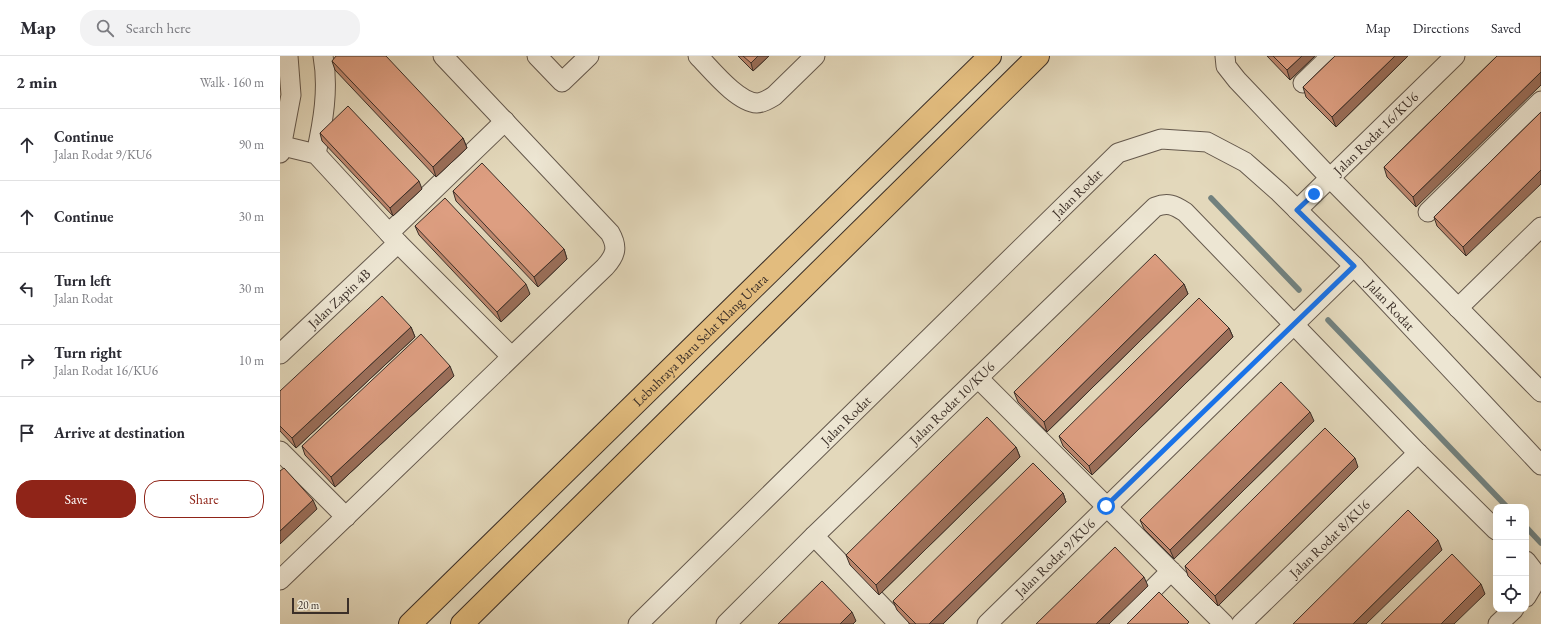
<!DOCTYPE html>
<html lang="en">
<head>
<meta charset="utf-8">
<style>
	body { margin:0; font-family:"EB Garamond",serif; background:#f2f2f3; color:#2b2b33 }
	.controls { position:absolute; right:12px; bottom:12px; display:grid; overflow:hidden; border-radius:8px; box-shadow:0 4px 16px #0002 }
	.controls button { width:36px; height:36px; display:grid; place-items:center; padding:0; border:0; border-bottom:1px solid #e1e1e2; background:#fff; color:#2b2b33; font:20px sans-serif }
	.scale { position:absolute; left:12px; bottom:10px; width:57px; box-sizing:border-box; padding-left:4px; border:2px solid #3b2f28; border-top:0; font-size:11px; line-height:14px; white-space:nowrap; color:#3b2f28; -webkit-text-stroke:3px #ede6d3; paint-order:stroke }
	.stop { position:absolute; width:12px; height:12px; margin:-9px; border:3px solid #1a73e8; border-radius:50%; background:#fff }
	.stop.end { background:#1a73e8; border-color:#fff; box-shadow:0 1px 4px #0008 }
	.list { margin:0; padding:0; list-style:none }
	h2 { display:flex; justify-content:space-between; align-items:center; height:52px; margin:0; padding:0 16px; font-size:17px }
	h2 small { font-size:13px; font-weight:400; color:#7c7c81 }
	.list li { display:grid; grid-template-columns:26px 1fr auto; gap:12px; align-items:center; box-sizing:border-box; height:72px; padding:0 16px; border-top:1px solid #e1e1e2 }
	.list b { display:block; font-size:15px; white-space:nowrap }
	.list p { margin:0; font-size:13px; white-space:nowrap; color:#7c7c81 }
	.list em { font-size:13px; font-style:normal; color:#7c7c81 }
	.actions { display:flex; gap:8px; padding:12px 16px }
	.actions a { flex:1; padding:9px 0; border:1px solid #8f2418; border-radius:16px; text-align:center; font-size:14px; color:#8f2418 }
	.actions .main { background:#8f2418; color:#fff }
	.icon { flex:none; width:22px; height:22px; fill:none; stroke:currentColor; stroke-width:2; stroke-linecap:round; stroke-linejoin:round }
	.map { position:relative; flex:none; width:1261px; height:568px; overflow:hidden }
	header { display:flex; align-items:center; gap:24px; box-sizing:border-box; height:56px; padding:0 20px; background:#fff; border-bottom:1px solid #e1e1e2 }
	header strong { font-size:19px }
	nav { display:flex; gap:22px; margin-inline-start:auto; font-size:14px }
	.search { width:280px; height:36px; background:#f2f2f3; display:flex; align-items:center; gap:10px; box-sizing:border-box; padding:0 14px; border-radius:16px; color:#7c7c81; font-size:15px }
	main { display:flex }
	aside { flex:1; background:#fff }
	.map>svg:first-child { display:block }
</style>
</head>
<body>
<header>
<strong>Map</strong>
<div class="search"><svg class="icon" aria-label="search" viewBox="0 0 24 24"><circle cx="10" cy="10" r="6"/><path d="M15 15l6 6"/></svg>Search here</div>
<nav><a>Map</a><a>Directions</a><a>Saved</a></nav>
</header>
<main>
<aside>
<h2>2 min<small>Walk · 160 m</small></h2>
<ul class="list">
<li><svg class="icon" aria-label="ahead" viewBox="0 0 24 24"><path d="M12 20V5M6 11l6-6 6 6"/></svg><div><b>Continue</b><p>Jalan Rodat 9/KU6</p></div><em>90 m</em></li>
<li><svg class="icon" aria-label="ahead" viewBox="0 0 24 24"><path d="M12 20V5M6 11l6-6 6 6"/></svg><div><b>Continue</b></div><em>30 m</em></li>
<li><svg class="icon" aria-label="left" viewBox="0 0 24 24"><path d="M17 20v-9H6M10 6l-5 5 5 5"/></svg><div><b>Turn left</b><p>Jalan Rodat</p></div><em>30 m</em></li>
<li><svg class="icon" aria-label="right" viewBox="0 0 24 24"><path d="M7 20v-9h11M14 6l5 5-5 5"/></svg><div><b>Turn right</b><p>Jalan Rodat 16/KU6</p></div><em>10 m</em></li>
<li><svg class="icon" aria-label="arrive" viewBox="0 0 24 24"><path d="M6 21V4h12l-3 4 3 4H6"/></svg><div><b>Arrive at destination</b></div></li>
</ul>
<div class="actions"><a class="main">Save</a><a>Share</a></div>
</aside>
<div class="map">
<svg width="1261" height="568" viewBox="0 0 1261 568">
	<rect width="100%" height="100%" fill="#e3d8bb"/>
	<filter id="stains"><feTurbulence type="fractalNoise" baseFrequency=".005" numOctaves="4"/><feColorMatrix values="0 0 0 0 .2 0 0 0 0 .09 0 0 0 0 .02 0 0 0 .5 -.17"/></filter>
	<radialGradient id="worn" r=".72"><stop offset=".6" stop-color="#630" stop-opacity="0"/><stop offset="1" stop-color="#630" stop-opacity=".3"/></radialGradient>
	<g fill="none" stroke-linecap="round" stroke-linejoin="round">
		<g stroke="#72817e" stroke-width="5.5">
			<polyline points="931,142 1019,234"/>
			<polyline points="1048,264 1227,451"/>
			<polyline points="1246,471 1261,487"/>
		</g>
		<g stroke="#65594d" stroke-width="21">
			<g id="minor">
				<polyline points="257,0 282,26 309,0"/>
				<path d="M 418,0 C 431,13 457,46 477,47 C 483,47 489,43 494,40 L 535,0"/>
				<polyline points="945,0 946,10 957,24 1051,123 1261,336"/>
				<polyline points="1023,27 1051,0"/>
				<polyline points="3,90 36,98 118,187 231,300"/>
				<polyline points="0,97 11,39 8,0"/>
				<path d="M 36,98 C 43,66 49,33 43,0"/>
				<path id="s1" d="M 1017,154 L 1175,0"/>
				<polyline points="1148,156 1261,45"/>
				<polyline points="109,177 225,65"/>
				<polyline points="1178,252 1261,171"/>
				<path id="s2" d="M 0,298 L 118,187"/>
				<polyline points="698,322 944,568"/>
				<polyline points="0,395 66,461"/>
				<polyline points="534,480 619,568"/>
				<polyline points="1246,505 1253,514 1255,526 1246,541"/>
				<path d="M 0,524 L 325,211 C 336,199 338,191 330,177 L 163,0"/>
				<path id="s3" d="M 358,568 L 838,97 L 881,83 L 927,86 L 965,106 L 999,136 L 1074,210 L 1261,409"/>
				<path id="s4" d="M 446,568 L 534,480 L 875,151 C 888,146 894,149 905,156 L 1138,397 L 1216,474"/>
				<path id="s5" d="M 707,568 L 1074,210"/>
				<polyline points="838,568 891,515"/>
				<path id="s6" d="M 961,568 L 1138,397"/>
				<polyline points="1218,568 1234,553"/>
			</g>
		</g>
		<g stroke="#3b2f28" stroke-width="24">
			<g id="highway">
				<path id="s7" d="M 130,568 L 710,0"/>
				<polyline points="182,568 758,0"/>
			</g>
		</g>
		<use href="#minor" stroke="#ede6d3" stroke-width="19"/>
		<use href="#highway" stroke="#e2bc7e" stroke-width="22"/>
	</g>
	<g fill="#be886f" stroke="#3b2f28">
		<polygon points="458,0 489,0 473,15"/>
		<polygon points="987,0 1035,0 1010,24"/>
		<polygon points="1055,0 1128,0 1056,71 1026,41 1023,31"/>
		<polygon points="1217,0 1136,151 1107,121 1104,111"/>
		<polygon points="52,5 183,82 187,92 156,121 55,14"/>
		<polygon points="1261,56 1186,200 1157,170 1154,161"/>
		<polygon points="40,77 142,133 113,160 42,85"/>
		<polygon points="173,135 284,193 287,203 258,231 176,145"/>
		<polygon points="135,170 250,238 221,266 139,179"/>
		<polygon points="904,228 908,238 767,376 738,346 734,336"/>
		<polygon points="131,271 135,281 16,392 0,375 0,335"/>
		<polygon points="949,272 953,281 812,419 783,390 779,380"/>
		<polygon points="174,320 55,431 25,399 22,390"/>
		<polygon points="1034,365 894,503 864,473 860,464"/>
		<polygon points="736,391 740,401 599,539 570,509 566,499"/>
		<polygon points="1078,411 938,550 908,520 905,510"/>
		<polygon points="783,437 786,446 663,568 630,568 617,554 613,545"/>
	</g>
	<g fill="#9b6f5a" stroke="#3b2f28">
		<polygon points="478,0 489,0 473,15 471,7"/>
		<polygon points="1022,0 1035,0 1010,24 1007,14"/>
		<polygon points="1115,0 1128,0 1056,71 1052,61"/>
		<polygon points="1261,16 1261,29 1136,151 1133,141"/>
		<polygon points="183,82 187,92 156,121 153,111"/>
		<polygon points="1261,114 1261,128 1186,200 1183,191"/>
		<polygon points="139,125 142,133 113,160 110,152"/>
		<polygon points="284,193 287,203 258,231 254,221"/>
		<polygon points="246,228 250,238 221,266 217,256"/>
		<polygon points="904,228 908,238 767,376 764,366"/>
		<polygon points="131,271 135,281 16,392 12,382"/>
		<polygon points="949,272 953,281 812,419 809,410"/>
		<polygon points="170,310 174,320 55,431 51,421"/>
		<polygon points="1030,356 1034,365 894,503 890,494"/>
		<polygon points="736,391 740,401 599,539 596,529"/>
		<polygon points="1075,402 1078,411 938,550 935,540"/>
		<polygon points="783,437 786,446 663,568 649,568"/>
		<polygon points="33,444 37,453 0,488 0,475"/>
		<polygon points="1158,484 1162,494 1086,568 1073,568"/>
		<polygon points="864,521 868,530 829,568 816,568"/>
		<polygon points="1201,528 1205,538 1174,568 1161,568"/>
		<polygon points="572,556 576,565 573,568 560,568"/>
	</g>
	<g fill="#dd9e81" stroke="#3b2f28">
		<polygon points="56,0 106,0 183,82 153,111 52,5"/>
		<polygon points="463,0 478,0 471,7"/>
		<polygon points="993,0 1022,0 1007,14"/>
		<polygon points="1055,0 1115,0 1052,61 1023,31"/>
		<polygon points="1217,0 1261,0 1261,16 1133,141 1104,111"/>
		<polygon points="68,50 139,125 110,152 40,77"/>
		<polygon points="1261,56 1261,114 1183,191 1154,161"/>
		<polygon points="202,107 284,193 254,221 173,135"/>
		<polygon points="165,142 246,228 217,256 135,170"/>
		<polygon points="875,198 904,228 764,366 734,336"/>
		<polygon points="102,240 131,271 12,382 0,370 0,335"/>
		<polygon points="919,242 949,272 809,410 779,380"/>
		<polygon points="141,278 170,310 51,421 22,390"/>
		<polygon points="1001,326 1030,356 890,494 860,464"/>
		<polygon points="707,361 736,391 596,529 566,499"/>
		<polygon points="1045,372 1075,402 935,540 905,510"/>
		<polygon points="753,407 783,437 649,568 636,568 613,545"/>
		<polygon points="4,412 33,444 0,475 0,415"/>
		<polygon points="1128,454 1158,484 1073,568 1013,568"/>
		<polygon points="835,491 864,521 816,568 756,568"/>
		<polygon points="1172,498 1201,528 1161,568 1101,568"/>
		<polygon points="542,525 572,556 560,568 498,568"/>
		<polygon points="879,536 909,566 907,568 847,568"/>
	</g>
	<g fill="none" stroke-linecap="round" stroke-linejoin="round">
		<polyline stroke="#1a73e8" stroke-width="5" points="826,450 1074,210 1017,154 1034,138"/>
	</g>
	<g text-anchor="middle" stroke-width="3.5" stroke-linejoin="round" paint-order="stroke">
		<g font-size="14" fill="#3b2f28" stroke="#ede6d3">
			<text dy="5" stroke="none"><textPath href="#s1" startOffset="110">Jalan Rodat 16/KU6</textPath></text>
			<text dy="5" stroke="none"><textPath href="#s3" startOffset="615">Jalan Rodat</textPath></text>
			<text dy="5" stroke="none"><textPath href="#s2" startOffset="81">Jalan Zapin 4B</textPath></text>
			<text dy="5" stroke="none"><textPath href="#s3" startOffset="1011">Jalan Rodat</textPath></text>
			<text dy="5" stroke="none"><textPath href="#s7" startOffset="406">Lebuhraya Baru Selat Klang Utara</textPath></text>
			<text dy="5" stroke="none"><textPath href="#s4" startOffset="316">Jalan Rodat 10/KU6</textPath></text>
			<text dy="5" stroke="none"><textPath href="#s3" startOffset="291">Jalan Rodat</textPath></text>
			<text dy="5" stroke="none"><textPath href="#s6" startOffset="123">Jalan Rodat 8/KU6</textPath></text>
			<text dy="5" stroke="none"><textPath href="#s5" startOffset="95">Jalan Rodat 9/KU6</textPath></text>
		</g>
	</g>
	<rect width="100%" height="100%" filter="url(#stains)"/>
	<rect width="100%" height="100%" fill="url(#worn)"/>
</svg>
<div class="controls">
<button>+</button>
<button>−</button>
<button><svg class="icon" aria-label="locate" viewBox="0 0 24 24"><circle cx="12" cy="12" r="6"/><path d="M12 2v4M12 18v4M2 12h4M18 12h4"/></svg></button>
</div>
<div class="scale">20 m</div>
<div class="stop" style="left:826px;top:450px"></div>
<div class="stop end" style="left:1034px;top:138px"></div>
</div>
</main>
</body>
</html>
